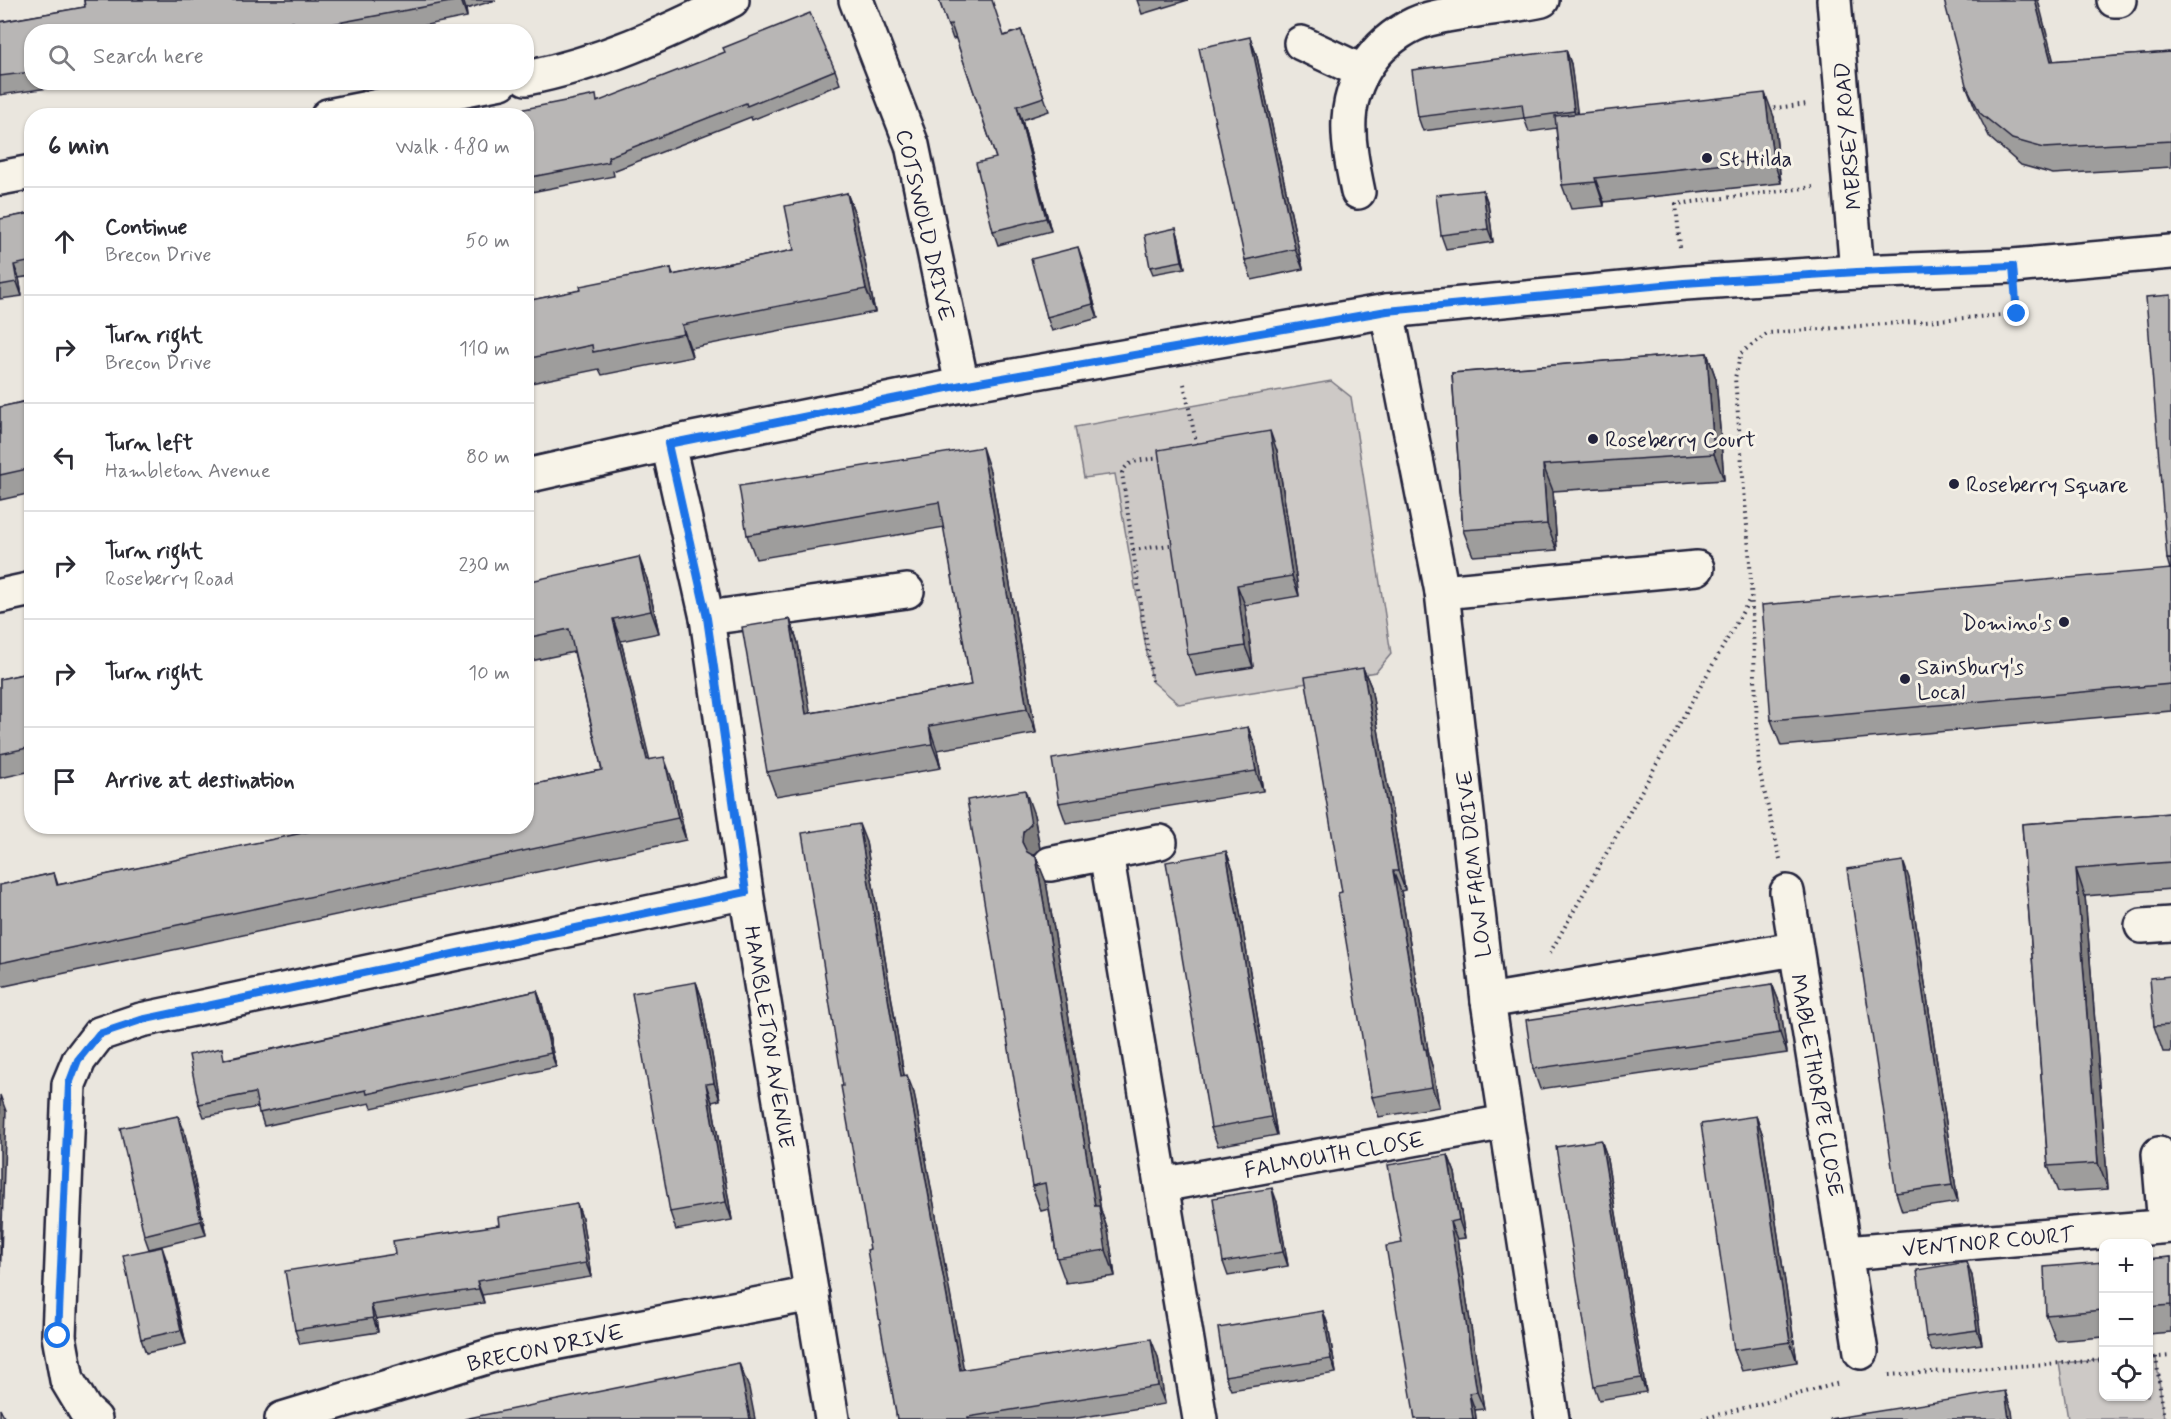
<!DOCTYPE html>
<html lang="en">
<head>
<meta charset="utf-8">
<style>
	body { margin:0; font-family:Mynerve,sans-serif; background:#f2f2f3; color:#2b2b33 }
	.controls { position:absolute; right:18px; bottom:18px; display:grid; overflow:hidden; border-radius:12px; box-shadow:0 2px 4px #0004 }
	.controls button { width:54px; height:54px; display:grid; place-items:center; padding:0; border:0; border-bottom:2px solid #e1e1e2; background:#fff; color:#2b2b33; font:30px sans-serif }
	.stop { position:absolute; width:18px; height:18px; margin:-14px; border:4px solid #1a73e8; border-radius:50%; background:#fff }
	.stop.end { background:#1a73e8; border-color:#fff; box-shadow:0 2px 6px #0008 }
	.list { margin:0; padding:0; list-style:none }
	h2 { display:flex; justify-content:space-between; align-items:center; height:78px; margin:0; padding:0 24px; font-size:26px }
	h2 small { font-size:20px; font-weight:400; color:#7c7c81 }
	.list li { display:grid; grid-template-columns:39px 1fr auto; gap:18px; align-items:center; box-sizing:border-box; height:108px; padding:0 24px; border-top:2px solid #e1e1e2 }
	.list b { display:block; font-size:22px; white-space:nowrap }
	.list p { margin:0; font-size:20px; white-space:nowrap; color:#7c7c81 }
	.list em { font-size:20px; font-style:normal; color:#7c7c81 }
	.icon { flex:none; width:33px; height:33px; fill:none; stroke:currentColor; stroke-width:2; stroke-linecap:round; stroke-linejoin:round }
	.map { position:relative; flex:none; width:2171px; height:1419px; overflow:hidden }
	.search { position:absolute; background:#fff; box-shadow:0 2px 4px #0004; left:24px; top:24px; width:510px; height:66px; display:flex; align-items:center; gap:15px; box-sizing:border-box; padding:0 21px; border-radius:24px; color:#7c7c81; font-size:22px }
	.panel { position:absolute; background:#fff; box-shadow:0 2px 4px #0004; left:24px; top:108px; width:510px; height:726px; border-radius:24px }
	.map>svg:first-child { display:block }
</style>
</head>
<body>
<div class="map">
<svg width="2171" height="1419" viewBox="0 0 2171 1419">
	<rect width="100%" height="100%" fill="#eae6de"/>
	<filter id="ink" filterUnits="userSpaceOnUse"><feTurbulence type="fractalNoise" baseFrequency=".0167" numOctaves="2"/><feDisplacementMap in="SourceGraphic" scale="12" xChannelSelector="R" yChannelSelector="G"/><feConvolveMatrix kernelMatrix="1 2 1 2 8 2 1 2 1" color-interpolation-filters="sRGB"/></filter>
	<g filter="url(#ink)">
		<g fill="#cdc9c6" stroke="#787680" stroke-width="1.5">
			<polygon points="1331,381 1351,397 1391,654 1376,672 1179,704 1152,681 1115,474 1084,478 1075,427"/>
			<polygon points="2156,1357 2164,1419 2068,1419 2059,1363 2103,1360 2104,1396 2148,1396 2149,1358"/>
		</g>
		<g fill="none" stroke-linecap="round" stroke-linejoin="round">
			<g stroke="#22223b" stroke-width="38">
				<g id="minor">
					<polyline points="856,0 912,145 962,385"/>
					<polyline points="1834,0 1857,272"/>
					<polyline points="2114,0 2119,0"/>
					<polyline points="1301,43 1361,71"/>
					<path d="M 526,78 C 599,64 666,33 732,0"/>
					<polyline points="328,116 501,82"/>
					<polyline points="0,178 32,172"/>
					<path d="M 1358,192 C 1347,139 1339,97 1376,53 C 1389,38 1409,24 1429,19 C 1466,9 1505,8 1542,0"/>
					<polyline points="1387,311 1442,592 1488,1001 1552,1419"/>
					<polyline points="668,444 707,618 746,892 832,1419"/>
					<polyline points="526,476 668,444 962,385 1387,311 1685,283 1857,272 2013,266 2171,252"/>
					<polyline points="1442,592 1697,568"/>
					<polyline points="0,596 32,589"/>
					<polyline points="707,618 907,591"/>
					<polyline points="1106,853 1200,1419"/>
					<polyline points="1050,864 1160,842"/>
					<polyline points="1787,892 1861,1352"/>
					<polyline points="2142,926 2171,924"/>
					<polyline points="1488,1001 1795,949"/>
					<polyline points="2159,1154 2165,1226"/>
					<polyline points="1161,1185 1506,1122"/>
					<polyline points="1846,1253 2171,1226"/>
					<polyline points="95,1419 85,1410 67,1380 59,1336 69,1084 79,1060 99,1034 141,1020 746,892"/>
					<polyline points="282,1419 496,1354 812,1294"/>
				</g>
			</g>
			<g stroke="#22223b" stroke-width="4" stroke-dasharray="1.5 4.5" stroke-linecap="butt">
				<polyline points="1768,109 1808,104"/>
				<polyline points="1680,247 1676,204 1813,187"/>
				<polyline points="1184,384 1197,447"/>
				<polyline points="1133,550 1177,544"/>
				<path d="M 1152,681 L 1122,473 C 1128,458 1148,460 1162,458"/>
				<polyline points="1780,859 1759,769 1750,563 1735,378 1741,353 1768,333 2017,314 2016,301"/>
				<polyline points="1550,953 1751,597"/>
				<polyline points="2156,1357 2164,1419"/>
				<polyline points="2148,1358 2171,1356"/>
				<polyline points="1889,1375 2104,1360"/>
				<polyline points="1702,1419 1840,1383"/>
			</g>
			<use href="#minor" stroke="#f7f3e8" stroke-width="33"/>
		</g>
		<g fill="#9e9d9c" stroke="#22223b" stroke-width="1.5">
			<polygon points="84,0 496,0 466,9 467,17 392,32 32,32 32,82 69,82 69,85 0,95 0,22 85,7"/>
			<polygon points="939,0 1004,36 1021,30 1049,111 1022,120 1051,231 998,245 993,231 996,158 956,38 953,39"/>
			<polygon points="1137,0 1188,0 1142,14"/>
			<polygon points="1250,37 1257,57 1303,269 1252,280 1245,260"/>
			<polygon points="1566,50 1571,64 1577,114 1774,117 1781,183 1604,202 1604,206 1571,209 1562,185 1556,128 1529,132 1524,118 1423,131 1418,117"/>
			<polygon points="2171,52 2171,167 2053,174 2021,165 1990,138 1976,110 1966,85 2053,61"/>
			<polygon points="835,70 840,84 752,120 751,117 613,171 614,176 526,193 526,116 501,114"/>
			<polygon points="1483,190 1488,204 1493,242 1446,249 1441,235"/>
			<polygon points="847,193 856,217 875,312 690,348 692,357 602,375 599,369 526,384 526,301 581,290 671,268 673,275 794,250"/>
			<polygon points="32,213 32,276 19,278 22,296 0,299 0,219"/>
			<polygon points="1178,235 1185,268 1153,274 1150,267"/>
			<polygon points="1083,261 1098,318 1052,331 1047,317"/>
			<polygon points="1707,353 1716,379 1724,480 1553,491 1557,550 1473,556 1463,530 1452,373"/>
			<polygon points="32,400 32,493 0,500 0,407"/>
			<polygon points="1277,451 1299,596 1245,605 1253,667 1196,676 1188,655"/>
			<polygon points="990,471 1036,733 937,750 941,768 776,796 767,772 790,619 798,643 810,713 971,685 944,527 756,559 747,535"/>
			<polygon points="2167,559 2171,559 2171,711 1781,746 1771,720 2170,569"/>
			<polygon points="647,579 659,633 621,641 649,760 672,779 686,840 0,987 0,885 54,873 58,885 602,770 574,652 526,662 526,582"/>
			<polygon points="1363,668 1371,687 1405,890 1401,891 1429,1056 1433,1069 1439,1107 1379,1117 1372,1097 1342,892"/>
			<polygon points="32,672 32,771 0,778 0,679"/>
			<polygon points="1248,727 1256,748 1263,791 1066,823 1059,803"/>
			<polygon points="2171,813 2171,889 2085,896 2108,1189 2058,1192 2048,1166 2022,824"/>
			<polygon points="1034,815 1040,849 1034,856 1046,882 1101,1211 1108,1231 1115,1276 1066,1283 1057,1258 1049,1209 1041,1211 1032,1186"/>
			<polygon points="866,842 904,1075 914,1093 963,1369 1158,1357 1165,1404 1071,1419 897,1419 870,1249"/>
			<polygon points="1226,851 1233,870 1277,1135 1218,1146 1211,1128"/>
			<polygon points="1909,878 1958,1202 1902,1211 1896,1193"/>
			<polygon points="2171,976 2171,1052 2163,1052 2154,1026"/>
			<polygon points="696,982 702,999 720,1100 712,1102 732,1220 676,1230 670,1212"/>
			<polygon points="1772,984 1780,1004 1787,1053 1540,1089 1533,1069"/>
			<polygon points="537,991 542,1004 556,1067 372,1108 370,1103 264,1126 258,1107 204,1117 199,1104 226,1059"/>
			<polygon points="1756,1116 1763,1136 1797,1362 1742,1371 1734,1350"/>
			<polygon points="184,1130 206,1235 149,1249 144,1235"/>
			<polygon points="1601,1140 1606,1154 1646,1392 1599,1400 1594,1386"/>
			<polygon points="1448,1155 1455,1173 1465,1238 1457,1239 1484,1409 1475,1410 1476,1419 1415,1419 1402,1243"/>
			<polygon points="1277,1202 1288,1266 1228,1276 1223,1262"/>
			<polygon points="577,1204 582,1218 591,1277 482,1295 484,1303 376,1319 378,1332 300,1344 295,1330 395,1254"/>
			<polygon points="2171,1257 2171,1332 2148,1334 2148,1259"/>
			<polygon points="167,1261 186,1344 146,1353 141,1339"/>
			<polygon points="2103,1262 2103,1337 2056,1341 2046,1315"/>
			<polygon points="1972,1276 1982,1344 1932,1351 1926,1337"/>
			<polygon points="1323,1311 1328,1325 1336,1373 1231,1390 1225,1376"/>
		</g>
		<g fill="#817f7f" stroke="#22223b" stroke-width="1.5">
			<polygon points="461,0 463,0 466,9 467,17"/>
			<polygon points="2035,0 2038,0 2060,86 2051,61"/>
			<polygon points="1250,37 1257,57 1303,269 1295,249"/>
			<polygon points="1566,50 1571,64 1579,125 1574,111"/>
			<polygon points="1765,93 1774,117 1781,183 1773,159"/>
			<polygon points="1017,106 1022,120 1051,231 1046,218"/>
			<polygon points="1595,178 1604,202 1604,206 1596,182"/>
			<polygon points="1483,190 1488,204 1493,242 1488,229"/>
			<polygon points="847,193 856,217 875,312 866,289"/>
			<polygon points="1176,228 1178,235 1185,268 1182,261"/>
			<polygon points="1078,247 1083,261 1098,318 1093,304"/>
			<polygon points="14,265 19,278 22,296 17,282"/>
			<polygon points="682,325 690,348 692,357 684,334"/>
			<polygon points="1707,353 1716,379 1724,480 1714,454"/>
			<polygon points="1270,431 1277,451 1299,596 1292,576"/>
			<polygon points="982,447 990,471 1036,733 1027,709"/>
			<polygon points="1543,465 1553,491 1557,550 1547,524"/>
			<polygon points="639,557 647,579 659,633 651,611"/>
			<polygon points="1237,585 1245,605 1253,667 1245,646"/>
			<polygon points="613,619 621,641 655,782 647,760"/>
			<polygon points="790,619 798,643 815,738 806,714"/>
			<polygon points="1363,668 1371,687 1405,890 1398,871"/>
			<polygon points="929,726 937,750 941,768 932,744"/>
			<polygon points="1248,727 1256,748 1263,791 1256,771"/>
			<polygon points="664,757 672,779 686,840 678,818"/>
			<polygon points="1025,790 1034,815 1040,849 1032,857 1032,867 1022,842"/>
			<polygon points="859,824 866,842 907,1094 901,1076"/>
			<polygon points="1226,851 1233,870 1277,1135 1271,1117"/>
			<polygon points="1036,857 1046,882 1101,1211 1108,1231 1115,1276 1106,1250 1095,1206"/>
			<polygon points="1903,861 1909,878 1958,1202 1952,1185"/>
			<polygon points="2076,869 2085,896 2108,1189 2098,1163"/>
			<polygon points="1393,871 1401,891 1429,1056 1433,1069 1439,1107 1432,1087 1424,1049"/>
			<polygon points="696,982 702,999 720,1100 714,1083"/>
			<polygon points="1772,984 1780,1004 1787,1053 1780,1033"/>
			<polygon points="537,991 542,1004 556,1067 551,1053"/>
			<polygon points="907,1075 914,1093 967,1388 960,1370"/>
			<polygon points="706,1084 712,1102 732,1220 726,1202"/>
			<polygon points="0,1095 6,1111 0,1283"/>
			<polygon points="178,1116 184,1130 206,1235 201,1221"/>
			<polygon points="1756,1116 1763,1136 1797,1362 1790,1342"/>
			<polygon points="1601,1140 1606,1154 1646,1392 1641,1378"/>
			<polygon points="1448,1155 1455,1173 1465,1238 1459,1220"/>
			<polygon points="1272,1188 1277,1202 1288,1266 1283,1252"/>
			<polygon points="577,1204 582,1218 591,1277 586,1263"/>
			<polygon points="1450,1222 1457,1239 1484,1409 1477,1392"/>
			<polygon points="162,1247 167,1261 186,1344 181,1330"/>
			<polygon points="1967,1262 1972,1276 1982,1344 1977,1330"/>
			<polygon points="477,1281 482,1295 484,1303 479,1289"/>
			<polygon points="371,1305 376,1319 378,1332 373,1318"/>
			<polygon points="1323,1311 1328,1325 1336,1373 1331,1359"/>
			<polygon points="1151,1339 1158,1357 1165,1404 1158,1386"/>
			<polygon points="739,1363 749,1388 755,1419 750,1419"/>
			<polygon points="2005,1391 2012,1411 2013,1419 2009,1419"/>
			<polygon points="1469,1393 1475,1410 1476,1419 1473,1419"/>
		</g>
		<g fill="#b8b6b5" stroke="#22223b" stroke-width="1.5">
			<polygon points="84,0 461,0 294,31 293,22 243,32 32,32 32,72 0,76 0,22 85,7"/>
			<polygon points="939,0 992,0 1004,36 1021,30 1044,97 1017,106 1046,218 993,231 976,163 996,158 951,24 948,26"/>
			<polygon points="1944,0 2035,0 2051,61 2171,52 2171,141 2044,148 2012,139 1980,113 1966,85"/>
			<polygon points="810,13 835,70 747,106 746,103 608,157 609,162 526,178 526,116 442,116 497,105 499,114 596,95 597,102 725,52 723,48"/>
			<polygon points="1250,37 1295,249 1245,260 1199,48"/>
			<polygon points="1566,50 1574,111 1524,118 1522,104 1418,117 1412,70"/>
			<polygon points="1765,93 1773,159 1595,178 1596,182 1562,185 1555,116"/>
			<polygon points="1483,190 1488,229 1441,235 1436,195"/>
			<polygon points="847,193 866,289 682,325 684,334 593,352 592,345 526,359 526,301 581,290 580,286 671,268 672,275 794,250 785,206"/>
			<polygon points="32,213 32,261 14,265 17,282 0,285 0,219"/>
			<polygon points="1176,228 1182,261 1150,267 1144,235"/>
			<polygon points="1078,247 1093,304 1047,317 1031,259"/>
			<polygon points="2171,295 2171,559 2167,559 2146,297"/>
			<polygon points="1707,353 1714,454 1543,465 1547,524 1463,530 1452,373"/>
			<polygon points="32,400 32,468 0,475 0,407"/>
			<polygon points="1270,431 1292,576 1237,585 1245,646 1188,655 1158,450"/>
			<polygon points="982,447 1027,709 929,726 932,744 767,772 742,627 790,619 806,714 971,685 939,502 747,535 739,486"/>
			<polygon points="639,557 651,611 613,619 647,760 664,757 678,818 0,963 0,885 54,873 57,885 335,826 526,826 526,786 602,770 569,629 526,638 526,582"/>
			<polygon points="2171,569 2171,684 1771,720 1762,605"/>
			<polygon points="1363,668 1398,871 1393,871 1424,1049 1426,1049 1432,1087 1372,1097 1338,893 1342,892 1305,677"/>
			<polygon points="32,672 32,747 0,754 0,679"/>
			<polygon points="1248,727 1256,771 1059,803 1052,759"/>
			<polygon points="1025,790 1031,824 1023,832 1022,842 1027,852 1036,857 1095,1206 1099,1206 1106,1250 1057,1258 1045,1183 1032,1186 967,800"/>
			<polygon points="2171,813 2171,862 2076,869 2098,1163 2048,1166 2022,824"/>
			<polygon points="859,824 901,1076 907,1075 960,1370 1151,1339 1158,1386 968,1417 969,1419 897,1419 867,1250 870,1249 841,1086 843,1086 802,833"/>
			<polygon points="1226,851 1271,1117 1211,1128 1166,862"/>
			<polygon points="1903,861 1952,1185 1896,1193 1847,869"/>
			<polygon points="2171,976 2171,1025 2154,1026 2150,978"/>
			<polygon points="696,982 714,1083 706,1084 726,1202 670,1212 632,993"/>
			<polygon points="1772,984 1780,1033 1533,1069 1526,1020"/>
			<polygon points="537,991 551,1053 367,1094 366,1090 259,1113 255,1093 199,1104 189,1055 222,1048 224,1060"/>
			<polygon points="178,1116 201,1221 144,1235 120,1128"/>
			<polygon points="1756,1116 1790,1342 1734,1350 1701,1124"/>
			<polygon points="1601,1140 1641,1378 1594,1386 1556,1147"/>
			<polygon points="1448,1155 1459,1220 1450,1222 1477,1392 1469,1393 1473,1419 1415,1419 1386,1246 1402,1243 1388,1165"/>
			<polygon points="1272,1188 1283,1252 1223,1262 1213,1198"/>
			<polygon points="577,1204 586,1263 477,1281 479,1289 371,1305 373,1318 295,1330 285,1271 395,1254 393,1241 499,1225 498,1217"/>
			<polygon points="162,1247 181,1330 141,1339 123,1255"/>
			<polygon points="2171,1257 2171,1305 2148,1307 2148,1259"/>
			<polygon points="1967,1262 1977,1330 1926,1337 1917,1270"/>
			<polygon points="2103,1262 2103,1310 2046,1315 2044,1267"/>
			<polygon points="1323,1311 1331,1359 1225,1376 1218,1328"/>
			<polygon points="739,1363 750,1419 464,1419"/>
			<polygon points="2005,1391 2009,1419 1829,1419"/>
			<polygon points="0,1409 5,1419 0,1419"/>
		</g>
	</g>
	<g fill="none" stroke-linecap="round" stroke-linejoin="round" filter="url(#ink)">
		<polyline stroke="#1a73e8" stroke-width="8" points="58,1336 69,1084 78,1060 99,1034 141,1020 746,892 707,618 668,444 962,385 1387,311 1684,283 1857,272 2013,266 2017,314"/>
	</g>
	<g fill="#22223b" stroke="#f7f3e8" stroke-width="2">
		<circle cx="1707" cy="158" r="6"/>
		<circle cx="1593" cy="439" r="6"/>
		<circle cx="1954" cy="484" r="6"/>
		<circle cx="2064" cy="622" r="6"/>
		<circle cx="1905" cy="679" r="6"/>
	</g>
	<g text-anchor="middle" stroke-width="6" stroke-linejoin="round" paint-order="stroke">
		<g font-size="22" fill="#22223b" stroke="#f7f3e8">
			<text transform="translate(1847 136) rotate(-95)" y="8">MERSEY ROAD</text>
			<text transform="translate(926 225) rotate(77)" y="8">COTSWOLD DRIVE</text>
			<text transform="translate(1473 864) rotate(-96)" y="8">LOW FARM DRIVE</text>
			<text transform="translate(770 1037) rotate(81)" y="8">HAMBLETON AVENUE</text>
			<text transform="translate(1818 1085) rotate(80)" y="8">MABLETHORPE CLOSE</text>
			<text transform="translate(1334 1154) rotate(-10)" y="8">FALMOUTH CLOSE</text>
			<text transform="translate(1988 1241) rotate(-5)" y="8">VENTNOR COURT</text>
			<text transform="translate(545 1347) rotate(-12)" y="8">BRECON DRIVE</text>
		</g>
		<g font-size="22" fill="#22223b" stroke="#f7f3e8" text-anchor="start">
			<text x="1719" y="166">St Hilda</text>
			<text x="1605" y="447">Roseberry Court</text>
			<text x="1966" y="492">Roseberry Square</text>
			<text x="2052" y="630" text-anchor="end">Domino's</text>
			<text x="1917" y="674">Sainsbury's<tspan x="1917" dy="25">Local</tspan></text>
		</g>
	</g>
</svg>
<div class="controls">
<button>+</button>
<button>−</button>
<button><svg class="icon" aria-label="locate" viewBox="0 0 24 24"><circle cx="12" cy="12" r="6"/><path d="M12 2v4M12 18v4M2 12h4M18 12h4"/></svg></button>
</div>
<div class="stop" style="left:58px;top:1336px"></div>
<div class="stop end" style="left:2017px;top:314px"></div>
<div class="search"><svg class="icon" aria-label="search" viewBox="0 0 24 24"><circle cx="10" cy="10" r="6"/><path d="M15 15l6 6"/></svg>Search here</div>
<section class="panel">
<h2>6 min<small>Walk · 480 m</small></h2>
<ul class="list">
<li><svg class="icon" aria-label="ahead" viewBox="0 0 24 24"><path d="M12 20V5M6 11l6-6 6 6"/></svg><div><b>Continue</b><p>Brecon Drive</p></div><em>50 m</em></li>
<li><svg class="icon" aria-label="right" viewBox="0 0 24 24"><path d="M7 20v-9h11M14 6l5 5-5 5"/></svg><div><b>Turn right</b><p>Brecon Drive</p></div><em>110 m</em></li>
<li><svg class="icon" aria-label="left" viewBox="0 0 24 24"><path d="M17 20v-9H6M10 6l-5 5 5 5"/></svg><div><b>Turn left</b><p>Hambleton Avenue</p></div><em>80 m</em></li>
<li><svg class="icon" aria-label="right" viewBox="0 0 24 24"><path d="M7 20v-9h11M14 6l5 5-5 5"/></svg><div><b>Turn right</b><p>Roseberry Road</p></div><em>230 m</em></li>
<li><svg class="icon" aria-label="right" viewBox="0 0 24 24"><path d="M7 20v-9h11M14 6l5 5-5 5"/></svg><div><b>Turn right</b></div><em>10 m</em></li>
<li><svg class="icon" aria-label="arrive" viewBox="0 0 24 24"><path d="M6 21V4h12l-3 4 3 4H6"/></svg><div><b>Arrive at destination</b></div></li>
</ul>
</section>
</div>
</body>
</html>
